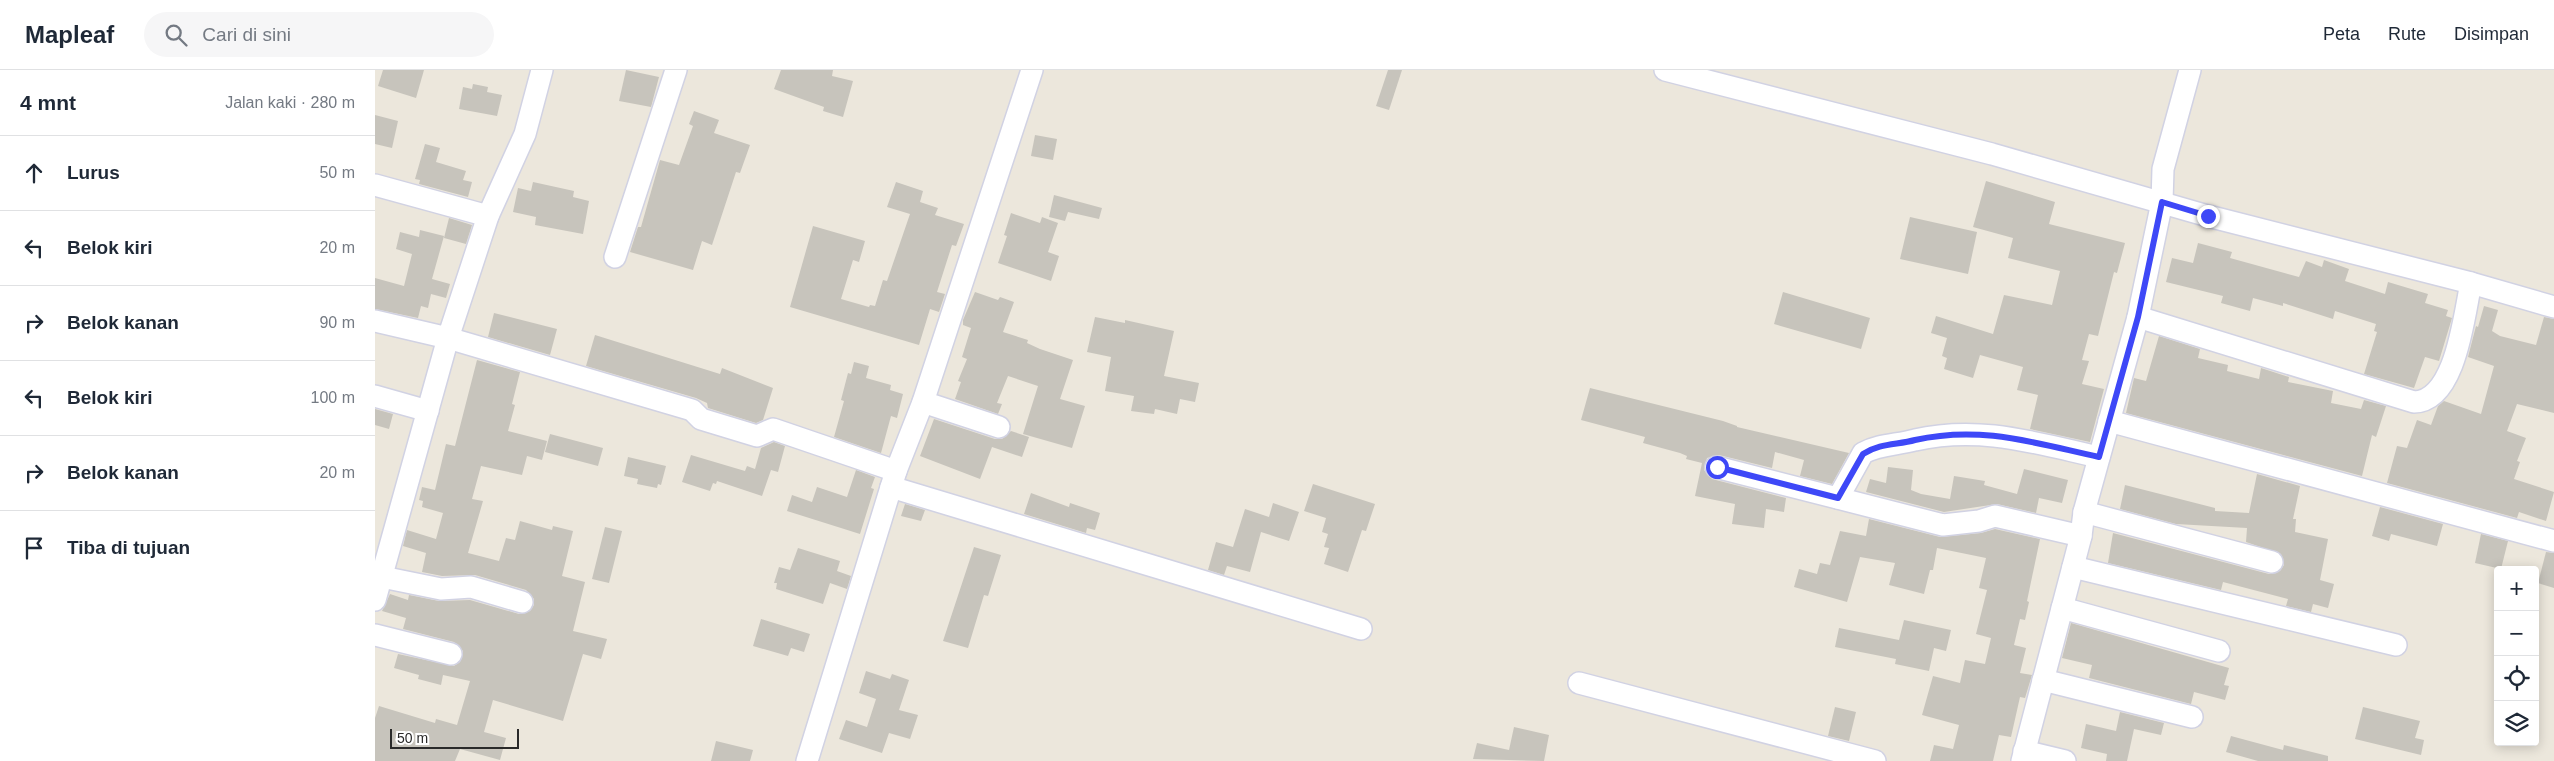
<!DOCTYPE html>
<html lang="id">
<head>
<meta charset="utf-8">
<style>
	body { margin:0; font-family:Arial,sans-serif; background:#f6f6f7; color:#1f2937 }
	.controls { position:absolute; right:15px; bottom:15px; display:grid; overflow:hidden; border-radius:5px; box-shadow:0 2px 12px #0003 }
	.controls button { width:45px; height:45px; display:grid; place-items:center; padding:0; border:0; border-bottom:1px solid #e0e1e3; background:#fff; color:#1f2937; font:25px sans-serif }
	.scale { position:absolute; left:15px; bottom:12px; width:129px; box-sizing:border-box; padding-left:5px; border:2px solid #2a2a2a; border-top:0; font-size:14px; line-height:18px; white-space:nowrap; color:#2a2a2a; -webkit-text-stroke:4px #fff; paint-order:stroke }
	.stop { position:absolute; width:15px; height:15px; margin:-11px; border:4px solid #3e48f7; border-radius:50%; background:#fff }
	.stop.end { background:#3e48f7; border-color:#fff; box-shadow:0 1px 5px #0008 }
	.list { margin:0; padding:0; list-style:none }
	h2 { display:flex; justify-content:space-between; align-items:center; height:65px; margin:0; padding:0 20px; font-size:21px }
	h2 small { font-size:16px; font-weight:400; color:#747a83 }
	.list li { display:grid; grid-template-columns:32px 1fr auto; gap:15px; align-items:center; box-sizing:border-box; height:75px; padding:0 20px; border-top:1px solid #e0e1e3 }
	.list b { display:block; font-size:19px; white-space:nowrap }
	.list em { font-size:16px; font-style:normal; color:#747a83 }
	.icon { flex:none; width:28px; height:28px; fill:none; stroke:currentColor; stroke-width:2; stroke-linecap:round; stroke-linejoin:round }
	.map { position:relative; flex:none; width:2179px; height:691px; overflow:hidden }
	header { display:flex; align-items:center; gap:30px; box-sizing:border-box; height:70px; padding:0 25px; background:#fff; border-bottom:1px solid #e0e1e3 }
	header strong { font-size:24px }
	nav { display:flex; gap:28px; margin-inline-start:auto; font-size:18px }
	.search { width:350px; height:45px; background:#f6f6f7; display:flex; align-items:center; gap:12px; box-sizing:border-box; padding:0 18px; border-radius:28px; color:#747a83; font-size:19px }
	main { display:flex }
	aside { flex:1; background:#fff }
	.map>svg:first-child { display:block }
</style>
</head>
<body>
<header>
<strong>Mapleaf</strong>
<div class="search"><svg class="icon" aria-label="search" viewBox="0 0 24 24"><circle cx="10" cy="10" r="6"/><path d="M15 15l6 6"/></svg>Cari di sini</div>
<nav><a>Peta</a><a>Rute</a><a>Disimpan</a></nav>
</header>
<main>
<aside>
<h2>4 mnt<small>Jalan kaki · 280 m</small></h2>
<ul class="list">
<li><svg class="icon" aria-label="ahead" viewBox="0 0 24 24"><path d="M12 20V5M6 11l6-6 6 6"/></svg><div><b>Lurus</b></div><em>50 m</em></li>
<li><svg class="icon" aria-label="left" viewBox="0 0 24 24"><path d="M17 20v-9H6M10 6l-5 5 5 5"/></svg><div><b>Belok kiri</b></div><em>20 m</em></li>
<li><svg class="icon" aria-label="right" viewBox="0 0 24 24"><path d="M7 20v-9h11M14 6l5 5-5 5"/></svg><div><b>Belok kanan</b></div><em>90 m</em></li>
<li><svg class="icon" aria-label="left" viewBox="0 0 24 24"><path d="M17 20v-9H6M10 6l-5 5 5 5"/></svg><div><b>Belok kiri</b></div><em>100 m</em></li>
<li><svg class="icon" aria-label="right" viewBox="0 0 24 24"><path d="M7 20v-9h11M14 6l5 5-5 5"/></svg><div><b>Belok kanan</b></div><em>20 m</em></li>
<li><svg class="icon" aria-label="arrive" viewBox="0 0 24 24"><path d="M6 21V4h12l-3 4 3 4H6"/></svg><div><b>Tiba di tujuan</b></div></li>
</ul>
</aside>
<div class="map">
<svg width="2179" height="691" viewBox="0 0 2179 691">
	<rect width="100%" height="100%" fill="#ece7dc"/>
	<g fill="#c7c4bc">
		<polygon points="8,0 49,0 41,28 3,16"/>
		<polygon points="251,0 284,7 276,37 244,31"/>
		<polygon points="406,0 458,0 457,6 478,11 468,47 448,41 449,37 399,19"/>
		<polygon points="1013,0 1027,0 1014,40 1001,36"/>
		<polygon points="98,14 113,17 112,22 127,25 122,46 84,39 88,17 97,19"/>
		<polygon points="319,41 344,50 339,63 375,75 365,103 361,102 337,175 327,171 318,200 255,182 263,157 266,157 285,90 304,95 318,56 314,54"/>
		<polygon points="0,45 23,51 17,78 0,74"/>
		<polygon points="660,65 682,69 678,90 656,86"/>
		<polygon points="50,74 65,78 61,92 91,101 88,110 97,112 93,127 44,114 45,110 40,109"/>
		<polygon points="1611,111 1680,132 1674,154 1750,173 1742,203 1739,202 1723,266 1714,264 1707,290 1714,291 1707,314 1729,319 1715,372 1655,359 1663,325 1642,320 1648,297 1605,285 1598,308 1569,299 1572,288 1567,286 1572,268 1556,263 1561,246 1618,264 1629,225 1677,235 1685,201 1633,188 1638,168 1598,157"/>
		<polygon points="158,112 199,121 198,127 214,131 208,164 160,155 161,147 138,142 143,118 156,121"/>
		<polygon points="521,112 548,121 545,132 563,138 560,145 589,154 581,176 577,175 562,222 570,224 564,242 555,239 544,275 415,237 438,156 490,171 484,192 478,190 466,229 494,237 495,235 500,236 508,210 512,211 535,144 512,137"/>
		<polygon points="679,125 727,138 724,149 693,142 690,151 674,147"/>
		<polygon points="636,143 665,153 667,147 683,153 673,182 684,186 676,211 623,193 632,166 629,165"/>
		<polygon points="1535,147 1602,162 1593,204 1525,189"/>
		<polygon points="74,148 97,155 91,174 69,168"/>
		<polygon points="45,160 69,166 57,209 75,214 71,228 56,224 53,238 46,236 43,248 0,239 0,208 29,216 37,184 21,179 25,162 44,167"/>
		<polygon points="1823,173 1857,182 1855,188 1924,207 1931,191 1947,197 1949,190 1974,199 1970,211 2010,224 2013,212 2053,224 2050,233 2073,240 2071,246 2077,248 2064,291 2050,287 2039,318 1989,304 2002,262 1999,261 2001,254 1960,241 1958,249 1908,233 1908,236 1878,228 1875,241 1846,233 1848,226 1791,212 1797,188 1818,193"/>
		<polygon points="600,222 623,230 625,227 639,232 628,262 653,270 652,273 665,279 698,290 685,329 710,336 697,378 648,364 663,316 633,306 622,333 627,334 623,344 580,329 586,312 583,311 592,289 587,287 596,258 588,255 588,250"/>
		<polygon points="1408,222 1495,248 1486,279 1399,254"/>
		<polygon points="2109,236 2123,240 2117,261 2125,266 2161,275 2169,247 2179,249 2179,343 2142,334 2132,361 2151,368 2142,391 2145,392 2139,409 2179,422 2171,451 2144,442 2142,448 2012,413 2022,376 2032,378 2042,350 2056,355 2063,336 2069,331 2106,344 2119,296 2093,287 2101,256 2103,257"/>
		<polygon points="119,243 182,259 175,285 113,267"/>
		<polygon points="720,247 750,253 750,250 799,261 789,306 824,313 820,332 805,329 802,344 780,339 779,344 771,343 756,341 759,326 730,321 736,287 712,282"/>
		<polygon points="220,265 345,304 347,298 398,318 388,350 381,353 333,338 332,333 321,328 211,296"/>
		<polygon points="1784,266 1825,279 1823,288 1853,295 1852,301 1884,309 1886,298 1914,307 1913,312 1958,321 1956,333 1986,339 1989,330 2011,336 2001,367 1997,365 1987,406 1751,343 1759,308 1771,311"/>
		<polygon points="102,290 145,302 137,334 140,335 133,361 172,371 167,390 152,386 147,405 106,396 97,429 108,431 93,483 124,491 131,468 140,470 145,451 177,460 178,456 198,461 187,506 210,512 198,561 232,569 226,589 208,584 188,651 118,630 109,662 131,668 125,690 85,679 80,691 0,691 0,648 4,636 60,653 61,649 82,655 95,611 68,605 66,615 43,609 44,605 19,598 23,584 79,596 85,592 88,581 79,572 28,559 31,548 7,541 15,524 33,530 34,525 64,531 95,530 144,544 155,541 159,535 159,529 151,520 100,505 67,506 47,502 51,483 28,476 32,460 61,469 68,443 47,437 48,431 44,430 47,417 60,420 71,374 80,376"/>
		<polygon points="479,292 494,296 491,308 516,315 515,320 528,324 522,348 516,346 506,383 459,367 469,331 466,330 473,303 476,304"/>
		<polygon points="1215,318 1348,351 1362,356 1362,357 1474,383 1457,414 1425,406 1429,390 1400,382 1397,398 1344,385 1332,388 1329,400 1337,409 1411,428 1409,442 1391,439 1389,458 1357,454 1360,434 1320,426 1327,393 1311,389 1312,386 1305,383 1268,373 1270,367 1206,350"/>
		<polygon points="0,339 18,344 14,359 0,355"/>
		<polygon points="559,349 620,369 627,369 636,361 654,367 647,387 617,377 605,409 545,386"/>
		<polygon points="175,364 228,378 223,396 170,382"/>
		<polygon points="399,372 410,376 403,402 396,400 387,426 342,411 341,414 338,413 335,421 307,412 316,385 370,401 372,396 380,399 386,378"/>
		<polygon points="253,387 291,396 286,415 283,414 282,418 262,414 263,409 249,406"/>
		<polygon points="1513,397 1538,400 1536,420 1546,424 1575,429 1579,406 1610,411 1609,415 1642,424 1649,399 1693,410 1687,433 1664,428 1661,443 1622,434 1569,442 1491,422 1495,409 1511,413"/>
		<polygon points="481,400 500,407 496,418 499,419 485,464 412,441 417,425 437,432 442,417 472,427"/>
		<polygon points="1882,404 1925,416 1918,449 1921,449 1920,462 1953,469 1945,510 1959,514 1953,538 1938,534 1936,542 1911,536 1913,529 1848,512 1846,520 1733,493 1738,463 1894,504 1905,501 1909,495 1906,484 1871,472 1872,458 1801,454 1745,439 1750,415 1840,438 1840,441 1874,443"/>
		<polygon points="938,414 1000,434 991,461 987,460 973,502 949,494 954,478 949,477 953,464 947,462 951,448 929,441"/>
		<polygon points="656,423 694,437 695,433 725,443 720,460 712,458 711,463 649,444"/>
		<polygon points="898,433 924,442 914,471 886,462 875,502 852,496 849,505 833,500 841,472 858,477 870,439 894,447"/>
		<polygon points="530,434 550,440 546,451 526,446"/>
		<polygon points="2005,437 2068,454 2062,476 2016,464 2014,471 1997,466"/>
		<polygon points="1494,449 1565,467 1606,463 1620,459 1665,469 1652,531 1654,532 1650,550 1645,549 1639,575 1651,578 1645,603 1657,605 1650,628 1645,627 1636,667 1624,665 1618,691 1555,691 1559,675 1578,679 1584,655 1547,645 1558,606 1585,613 1590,590 1610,594 1616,568 1601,564 1612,520 1604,518 1611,488 1562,478 1558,500 1555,500 1549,524 1514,515 1520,493 1485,487 1472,532 1419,517 1424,499 1442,504 1445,493 1455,495 1465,461 1491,466"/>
		<polygon points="230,457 247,461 234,513 217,509"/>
		<polygon points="2106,464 2133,471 2126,499 2100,493"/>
		<polygon points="599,477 626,485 613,526 609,525 593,578 568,571"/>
		<polygon points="423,478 465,491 462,501 476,506 472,519 455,513 448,534 401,519 402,513 399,513 404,497 415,500"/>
		<polygon points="2171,482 2179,483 2179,518 2163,513"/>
		<polygon points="386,549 435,564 429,582 416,578 413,586 378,576"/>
		<polygon points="1529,550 1576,560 1571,581 1559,578 1554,601 1520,594 1521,589 1460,577 1464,558 1524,570"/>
		<polygon points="1696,553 1854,598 1849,615 1854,616 1850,630 1819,622 1816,634 1714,608 1717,595 1687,588"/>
		<polygon points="491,601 515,609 517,604 534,610 524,640 543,645 535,669 514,663 507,683 464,669 471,650 492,657 501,629 484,623"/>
		<polygon points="1460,637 1481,642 1474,671 1453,666"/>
		<polygon points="1988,637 2045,651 2040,668 2049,670 2046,685 1980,669"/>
		<polygon points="1745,642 1789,653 1786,665 1759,659 1752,691 1731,691 1732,684 1706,678 1711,654 1741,661"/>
		<polygon points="1139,657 1174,665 1169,691 1098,689 1102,673 1134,680"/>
		<polygon points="1856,666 1908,680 1909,675 1953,686 1953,691 1883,691 1851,682"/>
		<polygon points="341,671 378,680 375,691 336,691"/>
	</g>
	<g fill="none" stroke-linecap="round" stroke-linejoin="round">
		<g stroke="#d1d2e3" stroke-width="24">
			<g id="minor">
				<polyline points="1290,0 1617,84 1833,146 2096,213 2179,237"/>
				<polyline points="0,115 113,146"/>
				<polyline points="240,187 301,0"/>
				<path d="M 1763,247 L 2039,332 C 2081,331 2089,245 2096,213"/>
				<polyline points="0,251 73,268 317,340 326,349 382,366 398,359 521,401"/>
				<polyline points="0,326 53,341"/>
				<polyline points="548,332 624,357"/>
				<polyline points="1734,351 2179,471"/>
				<polyline points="1341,397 1568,455 1604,451 1620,446 1706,466"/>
				<polyline points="516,417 986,559"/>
				<path d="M 1463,428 L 1488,383 C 1505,374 1522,375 1540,370 C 1605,355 1660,373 1724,387"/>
				<polyline points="1709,442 1897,492"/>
				<polyline points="1698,497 2021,575"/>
				<polyline points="7,507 66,519 96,517 147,532"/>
				<polyline points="0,530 73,268 113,146 150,64 167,0"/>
				<polyline points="1687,538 1844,581"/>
				<polyline points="0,565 76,584"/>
				<polyline points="1668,610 1817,647"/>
				<polyline points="1204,613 1500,691"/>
				<polyline points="1649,681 1690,691"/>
				<polyline points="432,691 521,401 548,332 657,0"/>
				<polyline points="1647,691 1706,466 1709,442 1763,247 1787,132 1788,99 1815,0"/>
			</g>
		</g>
		<use href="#minor" stroke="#fff" stroke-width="21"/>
	</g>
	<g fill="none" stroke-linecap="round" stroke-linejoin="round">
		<path stroke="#3e48f7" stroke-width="6" d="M 1342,397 L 1463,428 L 1488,384 C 1505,373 1522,375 1540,370 C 1606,355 1659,373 1724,387 L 1763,247 L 1787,132 L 1833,146"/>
	</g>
</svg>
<div class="controls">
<button>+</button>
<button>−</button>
<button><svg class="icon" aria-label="locate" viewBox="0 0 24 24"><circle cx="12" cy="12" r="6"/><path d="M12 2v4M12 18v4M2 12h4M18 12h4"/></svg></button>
<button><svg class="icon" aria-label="layers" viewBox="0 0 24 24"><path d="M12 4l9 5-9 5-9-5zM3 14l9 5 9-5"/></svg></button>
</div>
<div class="scale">50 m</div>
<div class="stop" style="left:1342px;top:397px"></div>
<div class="stop end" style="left:1833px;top:146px"></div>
</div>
</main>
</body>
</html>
